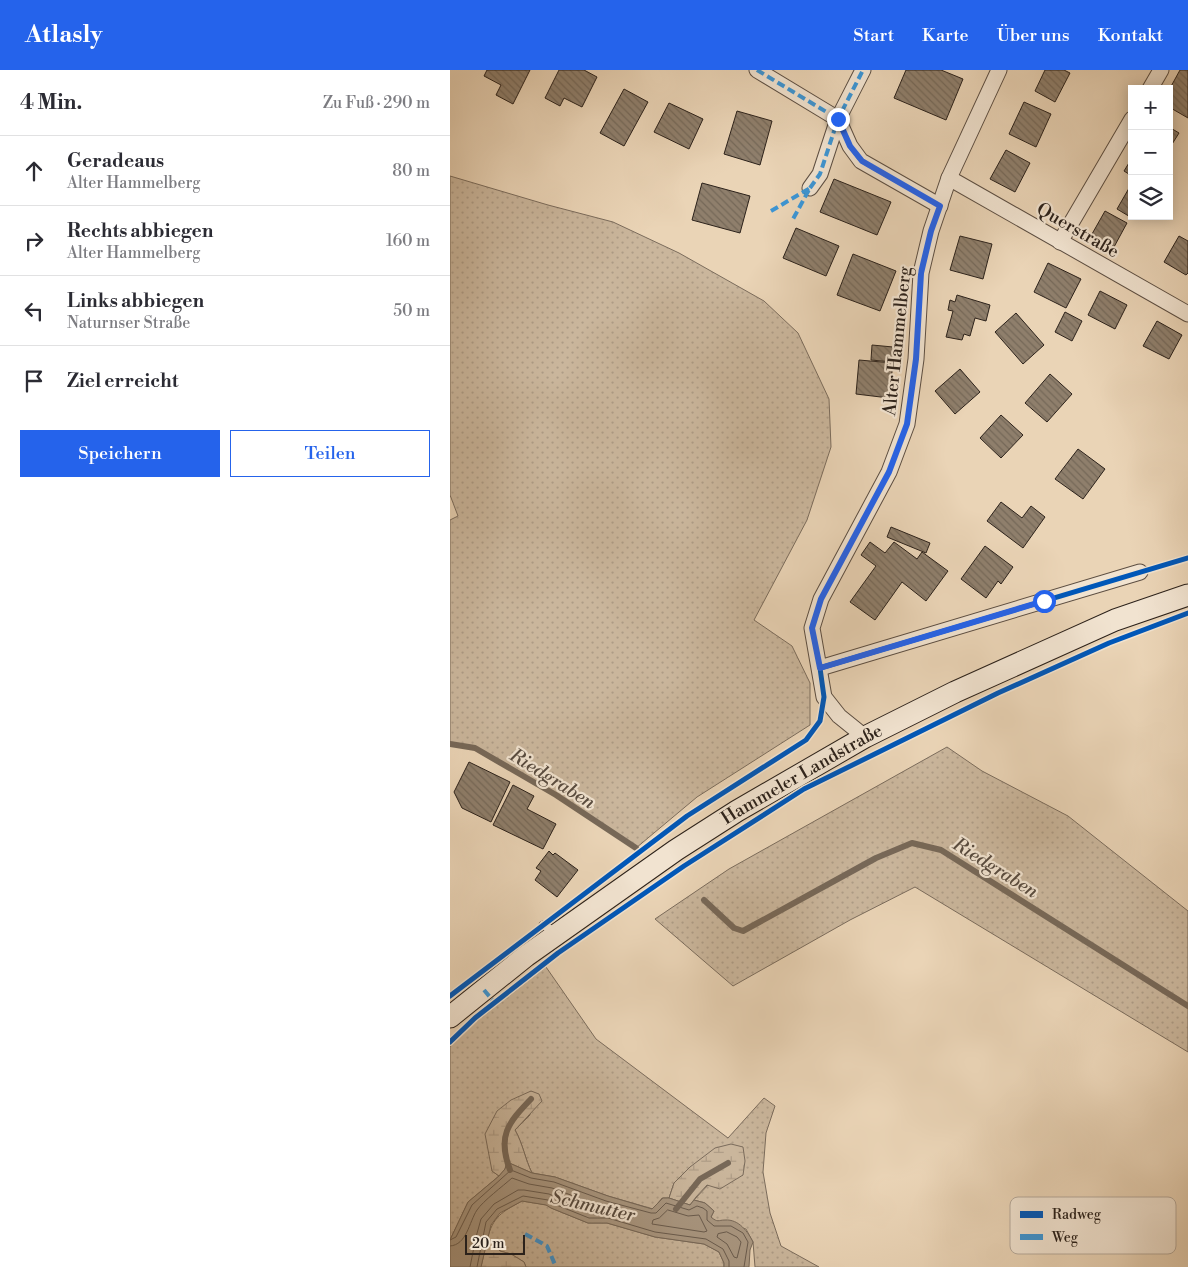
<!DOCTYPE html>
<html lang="de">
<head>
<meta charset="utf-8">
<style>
	body { margin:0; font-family:"Libre Bodoni",serif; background:#f7f7f7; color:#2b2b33 }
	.controls { position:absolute; right:15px; top:15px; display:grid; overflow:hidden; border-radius:0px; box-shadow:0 2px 12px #0003 }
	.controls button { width:45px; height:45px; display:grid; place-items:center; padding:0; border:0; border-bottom:1px solid #e1e1e2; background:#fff; color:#2b2b33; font:25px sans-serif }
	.scale { position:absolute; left:15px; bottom:12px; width:60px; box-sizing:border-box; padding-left:5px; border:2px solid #2c221b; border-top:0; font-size:14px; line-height:18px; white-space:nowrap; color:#2c221b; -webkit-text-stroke:4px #f1e3d0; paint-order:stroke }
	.stop { position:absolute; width:15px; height:15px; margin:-11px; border:4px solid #2563eb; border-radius:50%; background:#fff }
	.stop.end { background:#2563eb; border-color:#fff; box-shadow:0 1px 5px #0008 }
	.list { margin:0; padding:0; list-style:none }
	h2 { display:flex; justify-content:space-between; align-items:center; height:65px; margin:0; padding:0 20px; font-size:21px }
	h2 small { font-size:16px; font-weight:400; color:#7c7c81 }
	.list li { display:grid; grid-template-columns:32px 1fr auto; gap:15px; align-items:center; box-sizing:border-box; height:70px; padding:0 20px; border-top:1px solid #e1e1e2 }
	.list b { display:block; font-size:19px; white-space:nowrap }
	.list p { margin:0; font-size:16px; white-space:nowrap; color:#7c7c81 }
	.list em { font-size:16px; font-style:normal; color:#7c7c81 }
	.actions { display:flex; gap:10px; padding:15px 20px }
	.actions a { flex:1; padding:11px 0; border:1px solid #2563eb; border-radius:0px; text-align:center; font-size:18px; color:#2563eb }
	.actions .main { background:#2563eb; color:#fff }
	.icon { flex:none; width:28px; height:28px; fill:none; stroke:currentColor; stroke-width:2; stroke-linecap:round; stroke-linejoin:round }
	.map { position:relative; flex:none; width:738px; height:1197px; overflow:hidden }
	header { display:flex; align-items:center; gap:30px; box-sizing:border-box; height:70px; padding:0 25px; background:#2563eb; color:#fff }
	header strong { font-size:24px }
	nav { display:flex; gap:28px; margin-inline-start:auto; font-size:18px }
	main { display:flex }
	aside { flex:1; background:#fff }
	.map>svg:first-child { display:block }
</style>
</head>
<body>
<header>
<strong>Atlasly</strong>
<nav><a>Start</a><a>Karte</a><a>Über uns</a><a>Kontakt</a></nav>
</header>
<main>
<aside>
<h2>4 Min.<small>Zu Fuß · 290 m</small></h2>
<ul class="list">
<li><svg class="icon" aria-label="ahead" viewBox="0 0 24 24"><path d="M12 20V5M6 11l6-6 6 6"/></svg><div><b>Geradeaus</b><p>Alter Hammelberg</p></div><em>80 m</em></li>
<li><svg class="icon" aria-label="right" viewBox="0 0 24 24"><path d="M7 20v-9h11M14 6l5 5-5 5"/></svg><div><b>Rechts abbiegen</b><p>Alter Hammelberg</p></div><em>160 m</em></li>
<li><svg class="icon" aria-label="left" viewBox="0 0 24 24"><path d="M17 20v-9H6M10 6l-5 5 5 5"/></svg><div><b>Links abbiegen</b><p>Naturnser Straße</p></div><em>50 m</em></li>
<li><svg class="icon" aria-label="arrive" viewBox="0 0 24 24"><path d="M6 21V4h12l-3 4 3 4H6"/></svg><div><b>Ziel erreicht</b></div></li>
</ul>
<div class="actions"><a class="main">Speichern</a><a>Teilen</a></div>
</aside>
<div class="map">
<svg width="738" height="1197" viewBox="0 0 738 1197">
	<defs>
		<pattern id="grass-dots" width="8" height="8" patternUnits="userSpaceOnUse" patternTransform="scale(1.25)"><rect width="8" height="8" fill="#cab69c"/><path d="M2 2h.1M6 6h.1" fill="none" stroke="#ae9c86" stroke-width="1.8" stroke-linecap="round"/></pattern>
		<pattern id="wetland-marsh" width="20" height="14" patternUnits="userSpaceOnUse" patternTransform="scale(1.25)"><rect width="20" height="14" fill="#cab69c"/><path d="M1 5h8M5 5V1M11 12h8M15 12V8" fill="none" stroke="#ae9c86"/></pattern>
		<pattern id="building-back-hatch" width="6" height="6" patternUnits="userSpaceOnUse" patternTransform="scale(1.25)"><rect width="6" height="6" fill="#8f7f6c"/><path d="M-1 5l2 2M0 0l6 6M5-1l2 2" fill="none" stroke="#756858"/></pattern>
	</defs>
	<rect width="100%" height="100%" fill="#ead4b6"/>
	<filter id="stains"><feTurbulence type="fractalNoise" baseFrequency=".004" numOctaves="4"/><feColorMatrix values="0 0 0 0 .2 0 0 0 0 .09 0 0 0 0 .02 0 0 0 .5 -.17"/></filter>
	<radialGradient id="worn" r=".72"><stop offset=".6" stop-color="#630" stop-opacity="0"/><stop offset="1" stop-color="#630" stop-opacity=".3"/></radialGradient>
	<g fill="url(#grass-dots)" stroke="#7b6c5c">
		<polygon points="0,106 98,135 163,152 229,183 314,231 348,263 379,329 381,377 357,450 304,550 342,576 360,613 360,655 247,727 186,778 106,725 25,678 0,674 0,450 8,446 0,425"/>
		<polygon points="497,677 532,701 618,746 738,841 738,982 465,817 400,850 283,916 205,849 279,799"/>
		<path d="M 96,897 L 146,969 L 278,1068 L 314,1028 L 325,1036 L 316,1063 L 313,1102 L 320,1143 L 331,1176 L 369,1197 L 305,1197 L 303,1172 L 296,1159 L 266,1152 L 261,1147 L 264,1141 L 255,1133 L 244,1130 L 258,1115 L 293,1105 L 224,1113 L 219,1128 L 212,1128 L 203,1139 L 158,1126 L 105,1107 L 82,1103 C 75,1089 73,1074 65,1060 L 80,1045 L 81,1021 L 42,1101 L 49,1106 L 18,1132 L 0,1170 L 0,977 L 27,951 Z"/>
		<path d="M 72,1131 L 97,1135 L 101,1138 L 138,1153 L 157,1153 L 205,1167 L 254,1174 L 269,1182 L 274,1193 L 274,1197 L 76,1197 L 74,1192 L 61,1184 L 50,1181 L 42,1171 L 37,1170 C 43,1146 52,1142 72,1131 Z"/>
	</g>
	<g fill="url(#wetland-marsh)" stroke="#7b6c5c">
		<path d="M 81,1021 L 89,1024 L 92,1031 L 65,1060 C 73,1074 75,1089 82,1103 L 57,1092 L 55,1099 L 49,1106 L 42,1101 L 35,1064 L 47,1041 L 61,1030 Z"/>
		<polygon points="281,1074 293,1077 295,1091 293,1105 270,1119 257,1115 246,1127 240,1135 219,1128 224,1113 240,1097 265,1078"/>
		<polygon points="37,1170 42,1170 50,1181 61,1184 74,1192 76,1197 31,1197"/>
	</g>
	<path fill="#a99781" stroke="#776858" d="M 57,1092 L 82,1103 L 105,1107 L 158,1126 L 202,1139 L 213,1128 L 219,1128 L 240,1135 L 244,1130 L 255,1133 L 264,1141 L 261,1147 C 268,1153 268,1150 275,1150 C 289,1149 298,1162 303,1172 L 300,1180 L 299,1197 L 274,1197 L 274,1193 L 269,1182 L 254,1174 L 205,1167 L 157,1153 L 138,1153 L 101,1138 L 96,1135 L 72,1131 L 50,1143 L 41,1155 L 31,1197 L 0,1197 L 0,1170 L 18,1132 L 49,1106 L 55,1099 Z"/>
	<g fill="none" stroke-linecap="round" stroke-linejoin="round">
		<g stroke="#6a5c4e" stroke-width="1">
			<polygon points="218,1140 238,1146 249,1145 257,1161 254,1162 202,1154 203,1150 209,1148"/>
			<polygon points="277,1162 287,1167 291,1172 287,1188 284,1187 277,1174 267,1167 268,1164"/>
			<polyline points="0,1170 6,1167 22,1135 61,1100 81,1108 104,1112 156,1131 201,1143 206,1143 216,1133 239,1140 247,1136 253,1138 257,1141 257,1150 264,1156 281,1156 293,1163 298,1172 294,1197"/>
			<path d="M 0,1176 C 17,1175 19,1152 27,1140 C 33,1131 53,1116 62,1108 L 79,1114 L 102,1118 L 156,1138 L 154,1142 L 140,1142 L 99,1124 L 74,1120 L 68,1120 L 44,1134 L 31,1149 L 26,1167 L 20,1197"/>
			<polyline points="27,1197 36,1152 47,1139 73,1126 98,1130 104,1134 139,1148 158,1148 205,1162 256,1169 273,1179 279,1191 279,1197"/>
		</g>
		<g stroke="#776858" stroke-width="6">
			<polyline points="0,674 25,678 106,725 186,778"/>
			<polyline points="254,830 284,858 293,861 426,788 462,773 491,780 738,936"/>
			<path d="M 60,1100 C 47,1066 58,1053 81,1029"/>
			<polyline points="226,1139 250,1109 278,1093"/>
		</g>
	</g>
	<g fill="url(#building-back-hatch)" stroke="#2c221b">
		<polygon points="37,0 80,0 63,34 46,25 51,15 34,6"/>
		<polygon points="109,0 134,0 147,7 132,37 114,28 110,36 95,28"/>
		<polygon points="456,0 491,0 513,9 496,50 444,28"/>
		<polygon points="595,0 614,0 620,3 605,32 585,21"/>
		<polygon points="730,0 738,0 738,48 719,37 719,20"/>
		<polygon points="174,19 198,32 174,76 150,63"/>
		<polygon points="574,32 601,44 586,77 559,64"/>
		<polygon points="219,33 253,49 239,79 204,62"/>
		<polygon points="287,41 322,51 310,95 274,84"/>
		<polygon points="719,57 729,63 719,79"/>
		<polygon points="556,80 580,93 565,122 540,109"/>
		<polygon points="682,88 682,106 674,101"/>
		<polygon points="384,109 441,132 427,165 370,142"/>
		<polygon points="252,113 300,126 290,163 242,150"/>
		<polygon points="682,113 682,146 683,146 682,148 667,139"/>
		<polygon points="655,141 677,153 664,177 642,164"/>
		<polygon points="346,158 389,176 376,206 333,188"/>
		<polygon points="510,166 542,174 533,209 500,200"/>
		<polygon points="729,166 738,171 738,203 736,205 714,192"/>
		<polygon points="403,184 446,201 430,241 387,225"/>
		<polygon points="598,193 631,209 616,238 584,222"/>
		<polygon points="650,221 677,235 665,259 638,245"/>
		<polygon points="507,225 540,235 536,251 525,248 520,266 514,264 512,270 496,267 503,241 498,240 500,230 505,232"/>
		<polygon points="615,242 632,251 622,271 605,262"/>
		<polygon points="566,243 594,275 573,294 545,262"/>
		<polygon points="707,251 732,265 719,289 693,276"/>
		<polygon points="422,275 443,277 442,292 421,290"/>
		<polygon points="409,290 443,293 439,328 406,324"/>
		<polygon points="510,299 530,322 505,344 485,321"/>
		<polygon points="600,304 622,324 597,352 575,333"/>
		<polygon points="551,345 573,365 551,388 530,368"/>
		<polygon points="628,379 655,399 633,429 605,409"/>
		<polygon points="551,432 572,448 581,436 595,447 573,478 537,451"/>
		<polygon points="441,457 480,473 476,483 437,467"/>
		<polygon points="420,472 435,483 444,472 467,489 472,482 498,501 476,531 452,512 425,550 400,532 426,496 411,485"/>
		<polygon points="535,476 563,497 551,514 548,511 536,528 511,509"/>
		<polygon points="19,692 60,712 41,752 12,738 4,722"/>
		<polygon points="63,715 84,726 77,739 106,754 93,779 43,755"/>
		<polygon points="99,781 103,785 105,783 128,800 107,827 85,810 91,801 86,798"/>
	</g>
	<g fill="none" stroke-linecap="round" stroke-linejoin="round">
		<g stroke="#5c4e42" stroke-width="9">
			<polyline id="lane" points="93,855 105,862"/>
		</g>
		<g stroke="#5c4e42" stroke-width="17">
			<g id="street">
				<polyline points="307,0 388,49 400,76 411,91 490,136"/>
				<polyline points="700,19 711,0"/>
				<polyline points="499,108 738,244"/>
				<polyline points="360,118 370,104 388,49 413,0"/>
				<polyline points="610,172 682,49"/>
				<polyline points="370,598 690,502"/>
				<polyline points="415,667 389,646 374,627 362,558 371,529 439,402 457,354 466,289 471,203 481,161 499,108 549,0"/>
			</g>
		</g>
		<g stroke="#2c221b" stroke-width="23">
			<g id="secondary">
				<path id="s1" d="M 0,947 L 76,886 L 226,780 L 287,741 L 415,667 L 505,622 L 665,550 L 738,525"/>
			</g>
		</g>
		<use href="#lane" stroke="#f1e3d0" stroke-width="8"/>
		<use href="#street" stroke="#f1e3d0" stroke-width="15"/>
		<use href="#secondary" stroke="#f1e3d0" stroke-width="21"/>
		<g stroke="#3c95d4" stroke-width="4" stroke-dasharray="8 4" stroke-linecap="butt">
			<polyline points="307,0 388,49 400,76 411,91 490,136"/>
			<polyline points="360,118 370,104 388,49 413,0"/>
			<polyline points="321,141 360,118 343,149"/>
			<polyline points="34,920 45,933"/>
			<polyline points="75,1164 97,1176 106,1197"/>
		</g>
		<g stroke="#f1e3d0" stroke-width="8">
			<g id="cycleway">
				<polyline points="0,926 237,746 356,670 370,651 374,627 370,598 738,488"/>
				<polyline points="0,972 25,948 108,883 234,796 354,719 548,623 659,573 738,543"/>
			</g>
		</g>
		<use href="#cycleway" stroke="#0057b8" stroke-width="5"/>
	</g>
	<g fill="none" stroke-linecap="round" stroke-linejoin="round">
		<polyline stroke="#2563eb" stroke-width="6" points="388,49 400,76 412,91 490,136 481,161 471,203 466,289 457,354 439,402 371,529 362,558 370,598 594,531"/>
	</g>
	<g text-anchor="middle" stroke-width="4.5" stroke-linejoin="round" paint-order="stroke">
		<g font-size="18" fill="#2c221b" stroke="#f1e3d0">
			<text transform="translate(628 160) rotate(30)" y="6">Querstraße</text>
			<text transform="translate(447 271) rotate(-84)" y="6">Alter Hammelberg</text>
			<text dy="6" stroke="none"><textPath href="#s1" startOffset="428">Hammeler Landstraße</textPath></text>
		</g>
		<g font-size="19" font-style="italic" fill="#584b3f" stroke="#f1e3d0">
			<text transform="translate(103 708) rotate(32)" y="7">Riedgraben</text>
			<text transform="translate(546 797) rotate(32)" y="7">Riedgraben</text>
			<text transform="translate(143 1135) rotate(13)" y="7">Schmutter</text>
		</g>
	</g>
	<rect x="560" y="1127" width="166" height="57" rx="8" fill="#f1e3d0" stroke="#b6a99a" stroke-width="1"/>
	<rect x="570" y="1141" width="23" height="7" fill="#0057b8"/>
	<rect x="570" y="1164" width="23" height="6" fill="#3c95d4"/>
	<g font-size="14" fill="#2c221b">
		<text x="602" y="1149">Radweg</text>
		<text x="602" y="1172">Weg</text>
	</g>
	<rect width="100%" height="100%" filter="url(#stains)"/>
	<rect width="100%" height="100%" fill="url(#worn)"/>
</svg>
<div class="controls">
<button>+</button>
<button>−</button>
<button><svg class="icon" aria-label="layers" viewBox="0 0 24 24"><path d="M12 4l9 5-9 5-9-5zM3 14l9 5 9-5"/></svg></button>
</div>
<div class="scale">20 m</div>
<div class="stop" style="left:594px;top:531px"></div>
<div class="stop end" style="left:388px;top:49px"></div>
</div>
</main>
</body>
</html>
